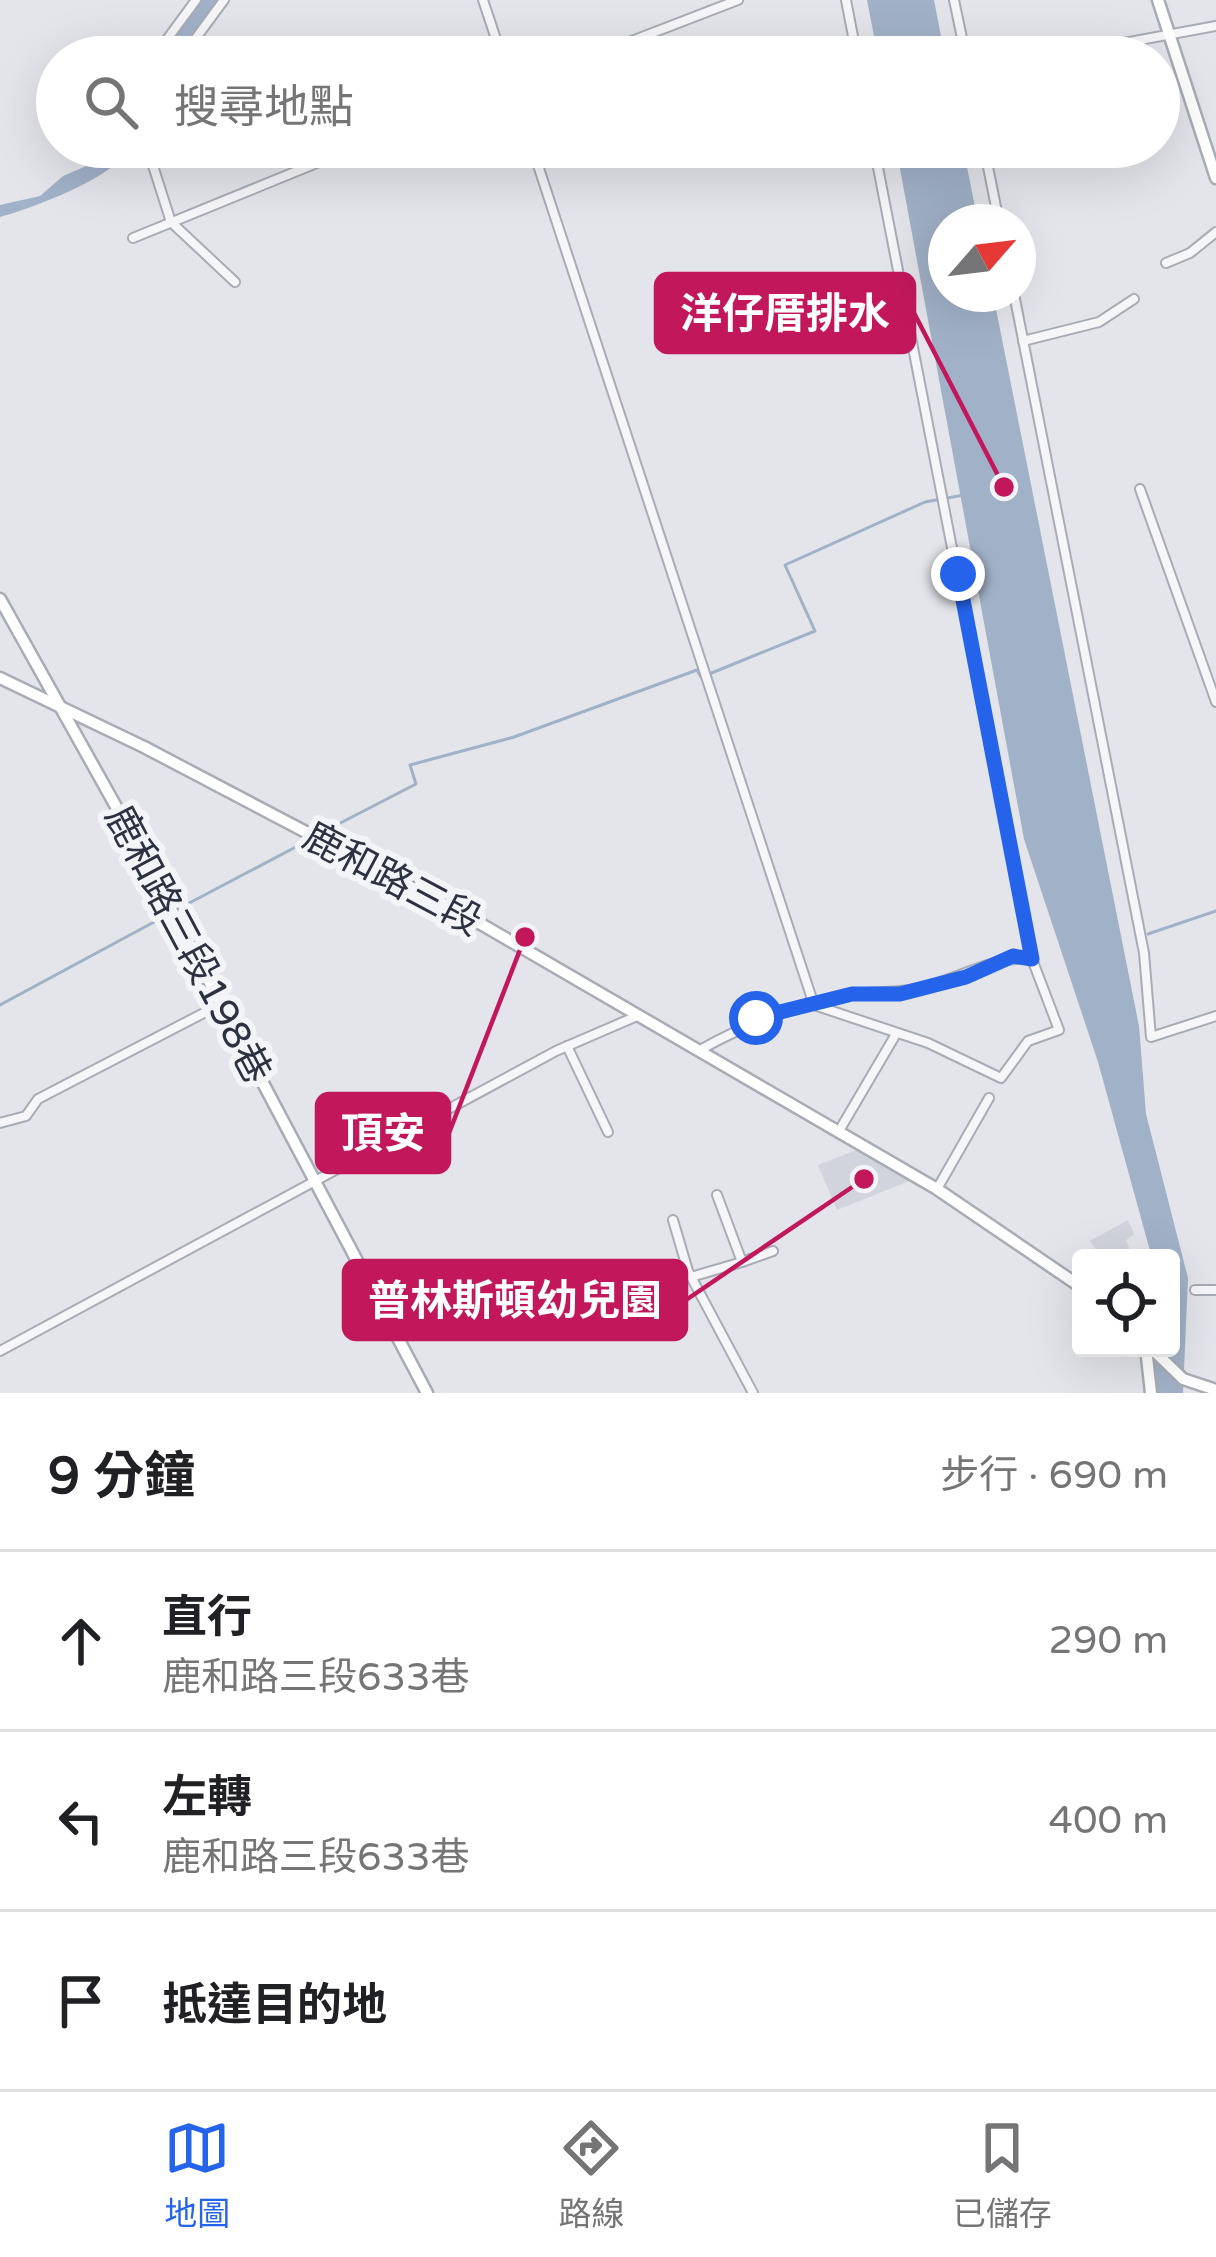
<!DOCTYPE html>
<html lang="zh-TW">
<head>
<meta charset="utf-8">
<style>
	body { margin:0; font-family:"Varela Round","Noto Sans TC",sans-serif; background:#f2f2f2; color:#202124 }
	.controls { position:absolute; right:36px; bottom:36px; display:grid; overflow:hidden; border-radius:12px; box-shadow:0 12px 48px #0002 }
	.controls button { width:108px; height:108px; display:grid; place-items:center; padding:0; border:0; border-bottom:3px solid #e0e0e0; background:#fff; color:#202124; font:60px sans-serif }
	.compass { position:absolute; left:928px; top:204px; width:108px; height:108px; border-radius:50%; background:#fff; box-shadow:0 12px 48px #0002; rotate:62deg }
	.stop { position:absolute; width:36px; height:36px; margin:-27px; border:9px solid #2563eb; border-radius:50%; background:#fff }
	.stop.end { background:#2563eb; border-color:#fff; box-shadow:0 3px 12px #0008 }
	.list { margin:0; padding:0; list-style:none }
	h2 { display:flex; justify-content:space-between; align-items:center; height:156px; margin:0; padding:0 48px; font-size:51px }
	h2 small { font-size:39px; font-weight:400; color:#757577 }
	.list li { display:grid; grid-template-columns:78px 1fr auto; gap:36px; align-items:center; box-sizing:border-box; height:180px; padding:0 48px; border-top:3px solid #e0e0e0 }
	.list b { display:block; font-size:45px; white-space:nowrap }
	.list p { margin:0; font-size:39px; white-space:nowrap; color:#757577 }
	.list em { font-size:39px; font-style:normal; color:#757577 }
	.icon { flex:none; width:66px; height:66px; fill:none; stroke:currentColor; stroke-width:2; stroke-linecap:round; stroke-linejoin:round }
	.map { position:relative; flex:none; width:1216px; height:1393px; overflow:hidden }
	.search { position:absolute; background:#fff; box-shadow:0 12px 48px #0002; left:36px; right:36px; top:36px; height:132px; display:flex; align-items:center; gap:30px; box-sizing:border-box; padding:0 42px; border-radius:66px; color:#757577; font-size:45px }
	.sheet { height:696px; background:#fff }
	nav { display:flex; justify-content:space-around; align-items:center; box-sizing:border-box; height:168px; border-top:3px solid #e0e0e0; background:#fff; font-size:33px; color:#757577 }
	nav a { display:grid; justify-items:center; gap:6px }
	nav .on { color:#2563eb }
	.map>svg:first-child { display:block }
</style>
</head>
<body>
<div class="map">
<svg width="1216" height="1393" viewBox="0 0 1216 1393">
	<rect width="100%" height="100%" fill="#e3e5ea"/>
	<g fill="#d1d4dc">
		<polygon points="862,1148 909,1181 837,1210 818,1165"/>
		<polygon points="1128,1220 1134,1234 1126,1240 1132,1255 1102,1258 1090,1241"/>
	</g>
	<g fill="#a1b1c7">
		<polygon points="202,0 218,0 174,57 158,57"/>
		<polygon points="867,0 934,0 945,57 878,57"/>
		<path d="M 117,147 L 131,147 C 116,177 33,208 0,217 L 0,205 L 40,196 L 63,176 L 110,156 Z"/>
		<polygon points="896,147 963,147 978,222 946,222 946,294 993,294 1139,1026 1146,1114 1188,1278 1183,1393 1154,1393 1155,1348 1171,1348 1171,1258 1152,1258 1098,1062 1024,839"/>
	</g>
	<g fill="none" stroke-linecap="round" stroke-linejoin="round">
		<g stroke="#a1b1c7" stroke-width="3">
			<polyline points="709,674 815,631 785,565 925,502 964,495"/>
			<polyline points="319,834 416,784 410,765 514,737 697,670 701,677"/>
			<polyline points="176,910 311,839"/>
			<polyline points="1148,934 1216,911"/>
			<polyline points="0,1005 167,915"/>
		</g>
		<g stroke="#a8acb4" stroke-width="12">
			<g id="street">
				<polyline points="483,0 502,57"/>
				<polyline points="846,0 857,57"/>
				<polyline points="954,0 966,57"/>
				<polyline points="154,57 196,0"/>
				<polyline points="182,57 224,0"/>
				<polyline points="590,57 738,0"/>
				<polyline points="1048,57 1216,26"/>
				<polyline points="147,147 171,222 235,282"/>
				<polyline points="532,147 814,1005 928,1043 1001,1078 1028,1041 1059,1030 1032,959 874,147"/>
				<polyline points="984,147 999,222"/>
				<polyline points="93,155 109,147"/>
				<polyline points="133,238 356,147"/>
				<polyline points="1166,263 1190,253 1216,232"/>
				<polyline points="1014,294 1144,953 1151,1037 1216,1016"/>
				<polyline points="1023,341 1099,322 1134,299"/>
				<polyline points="1140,489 1216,702"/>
				<polyline points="567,1046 608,1132"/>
				<path d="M 700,1050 C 748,1023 795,1005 850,995 C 875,990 899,994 925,987 C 959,978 997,955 1032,959"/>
				<polyline points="0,1123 26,1116 38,1099 221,1004"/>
				<polyline points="839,1131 896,1034"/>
				<polyline points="937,1189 989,1098"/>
				<polyline points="673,1220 688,1271 753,1393"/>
				<polyline points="742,1262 773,1251"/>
				<polyline points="691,1277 742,1262 717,1195"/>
				<polyline points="1195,1290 1216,1290"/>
				<polyline points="0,1351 556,1051 637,1016"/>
			</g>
		</g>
		<g stroke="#a8acb4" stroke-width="15">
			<g id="secondary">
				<polyline points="1158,0 1216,178"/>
				<polyline points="0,599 128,828 427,1393"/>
				<polyline points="0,678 144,747 481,924 937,1189 1081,1287"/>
				<polyline points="1146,1348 1151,1393"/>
				<polyline points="1151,1348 1183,1379 1216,1390"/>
			</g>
		</g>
		<use href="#street" stroke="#f6f6f9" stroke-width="8"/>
		<use href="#secondary" stroke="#fff" stroke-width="10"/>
	</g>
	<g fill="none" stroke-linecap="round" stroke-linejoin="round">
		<polyline stroke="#2563eb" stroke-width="15" points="756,1018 852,994 900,994 966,977 1013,956 1032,959 958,574"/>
	</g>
	<g text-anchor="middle" stroke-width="12" stroke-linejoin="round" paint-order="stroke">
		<g font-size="39" fill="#2c3241" stroke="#f3f4f7">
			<text transform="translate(393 878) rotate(28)" y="14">鹿和路三段</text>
			<text transform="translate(189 944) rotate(62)" y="14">鹿和路三段198巷</text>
		</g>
	</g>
	<path fill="none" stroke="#c2185b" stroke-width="4.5" d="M1004 487L914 313M525 937L449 1133M864 1179L686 1300"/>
	<g fill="#c2185b" stroke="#f3f4f7" stroke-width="4.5">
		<circle cx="1004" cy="487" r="12"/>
		<circle cx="525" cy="937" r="12"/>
		<circle cx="864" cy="1179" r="12"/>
	</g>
	<g fill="#c2185b" stroke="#c2185b" stroke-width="4.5">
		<rect x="656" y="274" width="258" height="78" rx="12"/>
		<rect x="317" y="1094" width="132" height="78" rx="12"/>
		<rect x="344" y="1261" width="342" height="78" rx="12"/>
	</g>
	<g font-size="42" text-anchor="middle" font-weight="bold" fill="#fff">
		<text x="785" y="328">洋仔厝排水</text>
		<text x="383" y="1148">頂安</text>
		<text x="515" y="1315">普林斯頓幼兒園</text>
	</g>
</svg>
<div class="controls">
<button><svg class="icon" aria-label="locate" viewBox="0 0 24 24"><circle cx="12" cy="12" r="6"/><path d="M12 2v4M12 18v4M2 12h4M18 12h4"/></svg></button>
</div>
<svg class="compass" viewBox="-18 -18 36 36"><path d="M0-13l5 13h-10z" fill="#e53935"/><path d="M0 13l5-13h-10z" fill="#757577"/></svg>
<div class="stop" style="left:756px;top:1018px"></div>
<div class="stop end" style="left:958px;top:574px"></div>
<div class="search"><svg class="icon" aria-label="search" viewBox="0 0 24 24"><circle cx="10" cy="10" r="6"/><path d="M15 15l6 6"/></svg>搜尋地點</div>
</div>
<section class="sheet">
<h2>9 分鐘<small>步行 · 690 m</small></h2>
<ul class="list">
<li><svg class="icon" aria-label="ahead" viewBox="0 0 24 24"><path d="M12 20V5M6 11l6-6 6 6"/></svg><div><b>直行</b><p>鹿和路三段633巷</p></div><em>290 m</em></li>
<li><svg class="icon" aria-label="left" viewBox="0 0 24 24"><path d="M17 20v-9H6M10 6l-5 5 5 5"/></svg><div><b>左轉</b><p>鹿和路三段633巷</p></div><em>400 m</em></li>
<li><svg class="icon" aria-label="arrive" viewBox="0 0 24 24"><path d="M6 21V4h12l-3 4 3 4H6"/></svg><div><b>抵達目的地</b></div></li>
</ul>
</section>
<nav>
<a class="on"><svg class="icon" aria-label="map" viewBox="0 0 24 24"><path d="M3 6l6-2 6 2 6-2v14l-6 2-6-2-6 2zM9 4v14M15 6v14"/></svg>地圖</a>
<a><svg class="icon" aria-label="directions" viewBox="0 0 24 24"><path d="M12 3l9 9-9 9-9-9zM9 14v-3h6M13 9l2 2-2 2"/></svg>路線</a>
<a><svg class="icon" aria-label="saved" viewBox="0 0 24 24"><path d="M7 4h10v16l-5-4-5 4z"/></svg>已儲存</a>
</nav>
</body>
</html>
